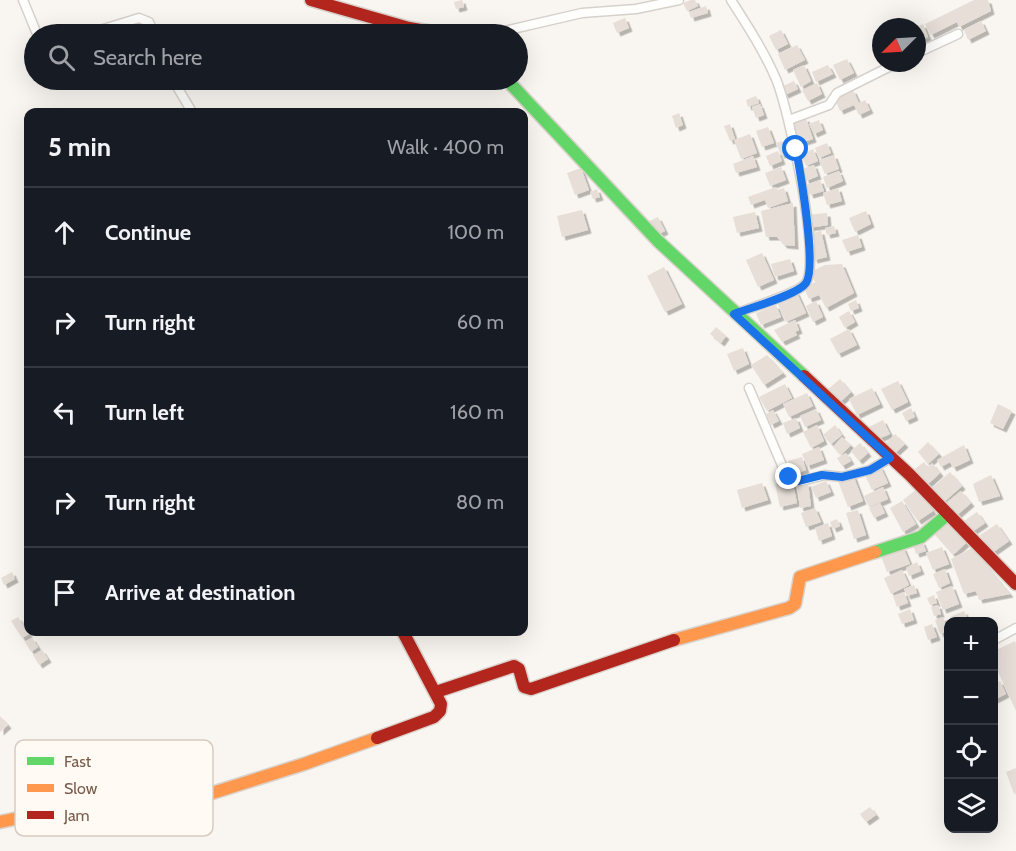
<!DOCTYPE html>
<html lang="en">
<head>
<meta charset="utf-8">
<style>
	body { margin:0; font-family:Cabin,sans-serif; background:#242831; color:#f1f3f6 }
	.controls { position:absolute; right:18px; bottom:18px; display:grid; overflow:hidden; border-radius:12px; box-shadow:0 6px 24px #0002 }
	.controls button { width:54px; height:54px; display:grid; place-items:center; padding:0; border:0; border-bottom:2px solid #363941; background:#171b24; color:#f1f3f6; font:30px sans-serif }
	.compass { position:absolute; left:872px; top:18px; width:54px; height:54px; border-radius:50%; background:#171b24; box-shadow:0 6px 24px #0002; rotate:246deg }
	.stop { position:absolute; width:18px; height:18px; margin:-14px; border:4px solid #1a73e8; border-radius:50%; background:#fff }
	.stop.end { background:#1a73e8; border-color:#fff; box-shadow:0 2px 6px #0008 }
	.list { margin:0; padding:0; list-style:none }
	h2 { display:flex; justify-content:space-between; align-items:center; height:78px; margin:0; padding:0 24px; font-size:26px }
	h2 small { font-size:20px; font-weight:400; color:#9ea1a6 }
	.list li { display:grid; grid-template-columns:39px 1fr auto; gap:18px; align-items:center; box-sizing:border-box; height:90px; padding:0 24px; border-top:2px solid #363941 }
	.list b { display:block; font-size:22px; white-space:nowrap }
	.list em { font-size:20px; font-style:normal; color:#9ea1a6 }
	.icon { flex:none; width:33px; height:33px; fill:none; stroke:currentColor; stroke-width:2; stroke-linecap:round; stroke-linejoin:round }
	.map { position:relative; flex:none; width:1016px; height:851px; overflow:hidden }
	.search { position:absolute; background:#171b24; box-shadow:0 6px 24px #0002; left:24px; top:24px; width:504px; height:66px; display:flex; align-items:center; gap:15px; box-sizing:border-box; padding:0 21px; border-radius:33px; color:#9ea1a6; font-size:22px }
	.panel { position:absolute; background:#171b24; box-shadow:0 6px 24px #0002; left:24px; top:108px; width:504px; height:528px; border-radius:12px }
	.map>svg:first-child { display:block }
</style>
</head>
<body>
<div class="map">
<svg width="1016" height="851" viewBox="0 0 1016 851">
	<defs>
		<filter id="shadow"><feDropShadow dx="3.5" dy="3.5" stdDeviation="0" flood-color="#0004"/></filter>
	</defs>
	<rect width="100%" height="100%" fill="#f9f5f0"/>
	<g fill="#e6ded7" filter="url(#shadow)">
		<polygon points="462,0 464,7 456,9 454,2"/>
		<polygon points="691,0 695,0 698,6 687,11 683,3"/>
		<polygon points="974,0 988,0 991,11 959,27 957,22 931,35 925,24"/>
		<polygon points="706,6 708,13 691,18 689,12"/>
		<polygon points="625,18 629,28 617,33 613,23"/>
		<polygon points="981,21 986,31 968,40 964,30"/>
		<polygon points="923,24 928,37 917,42 917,27"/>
		<polygon points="781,30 788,44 776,50 769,36"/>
		<polygon points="797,45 805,60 785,70 778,54"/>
		<polygon points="847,59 854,73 840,80 833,65"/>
		<polygon points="804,65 811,81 801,87 793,70"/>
		<polygon points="828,65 833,74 816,82 812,72"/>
		<polygon points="794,81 798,89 785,95 781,87"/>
		<polygon points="817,83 822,94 808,101 802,90"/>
		<polygon points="853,90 859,103 865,100 870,110 859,115 854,105 840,111 835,99"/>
		<polygon points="756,96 759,103 748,107 746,100"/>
		<polygon points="760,104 764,115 756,118 752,107"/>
		<polygon points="679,113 683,125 676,128 672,116"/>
		<polygon points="806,118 813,139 798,144 791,123"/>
		<polygon points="819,120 823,130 814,134 809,124"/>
		<polygon points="730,124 735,139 730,141 724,126"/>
		<polygon points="768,127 774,143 762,147 756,131"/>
		<polygon points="750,134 757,153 741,159 734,140"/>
		<polygon points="782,141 787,153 781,155 776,143"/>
		<polygon points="827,143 831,153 819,158 815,148"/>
		<polygon points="813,149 818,161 806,166 801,155"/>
		<polygon points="778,151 782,161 770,166 766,156"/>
		<polygon points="834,155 839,169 825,174 819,160"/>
		<polygon points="753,156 757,167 736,173 733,164"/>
		<polygon points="814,165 818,176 806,181 802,169"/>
		<polygon points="781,167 786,180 770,186 765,173"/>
		<polygon points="581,168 589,190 575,195 567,173"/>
		<polygon points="839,171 843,181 827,188 823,177"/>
		<polygon points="820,180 824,191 810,195 806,185"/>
		<polygon points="776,187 777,190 784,188 788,201 768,208 765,200 751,205 748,197"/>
		<polygon points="838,188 842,201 827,205 823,193"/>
		<polygon points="597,189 600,197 593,199 590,192"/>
		<polygon points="793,203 795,246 784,245 777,237 766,237 761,211"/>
		<polygon points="582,210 588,230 562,237 557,216"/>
		<polygon points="866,211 871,224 855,232 849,218"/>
		<polygon points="755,212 759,228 737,233 733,217"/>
		<polygon points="827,213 828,225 808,228 806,215"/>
		<polygon points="658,217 665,231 655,236 648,222"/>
		<polygon points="834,226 836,233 827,235 825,228"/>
		<polygon points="821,231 827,257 814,260 808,234"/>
		<polygon points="858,235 862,247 847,252 842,240"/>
		<polygon points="762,253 774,280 758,287 746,260"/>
		<polygon points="790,259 794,271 775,277 771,264"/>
		<polygon points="842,264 854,293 826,308 819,295 809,299 804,288 815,282 810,272 825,265"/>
		<polygon points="664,267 682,304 665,312 647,276"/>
		<polygon points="796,291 806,313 786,322 776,300"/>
		<polygon points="856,300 859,308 851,311 848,304"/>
		<polygon points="816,301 823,317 813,322 806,306"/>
		<polygon points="776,305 781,317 761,325 756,313"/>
		<polygon points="849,311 855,322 845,328 839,317"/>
		<polygon points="795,320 799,330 795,332 797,335 782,342 774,330"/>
		<polygon points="716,327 726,336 721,343 710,334"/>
		<polygon points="849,329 857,345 838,354 830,339"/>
		<polygon points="743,348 749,364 734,371 727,354"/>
		<polygon points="767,355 783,373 764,385 751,365"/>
		<polygon points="840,379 851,392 839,403 827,390"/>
		<polygon points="898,381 908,402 892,410 881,389"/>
		<polygon points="785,384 792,398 767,411 759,397"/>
		<polygon points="872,388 880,404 857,415 849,399"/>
		<polygon points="807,393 813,406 789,417 783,404"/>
		<polygon points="998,404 1012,411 1003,429 990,423"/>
		<polygon points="911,408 915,417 906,421 902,413"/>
		<polygon points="816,409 821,420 805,427 800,416"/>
		<polygon points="773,410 779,421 771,425 766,414"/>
		<polygon points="796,418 800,428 787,434 783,423"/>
		<polygon points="883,420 890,434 876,440 869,427"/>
		<polygon points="817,425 824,441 811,448 803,432"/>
		<polygon points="835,425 842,435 831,444 823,435"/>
		<polygon points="895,434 905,444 893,455 884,445"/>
		<polygon points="842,437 851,445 841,455 833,447"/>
		<polygon points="928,442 939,454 928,464 918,452"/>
		<polygon points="860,443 868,453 859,461 851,451"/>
		<polygon points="964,445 970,460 953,468 950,462 941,467 937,460"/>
		<polygon points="819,447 824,460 807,466 802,454"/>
		<polygon points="846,453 851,461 842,466 837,458"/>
		<polygon points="802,457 806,470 792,475 788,461"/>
		<polygon points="924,462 928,467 932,463 940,473 928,484 915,469"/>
		<polygon points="880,466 888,483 872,490 864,473"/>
		<polygon points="950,472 962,486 944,502 932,488"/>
		<polygon points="853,475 863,501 848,507 838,481"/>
		<polygon points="991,475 1000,496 979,502 973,484"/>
		<polygon points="792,480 797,503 780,507 775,484"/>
		<polygon points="826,481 831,492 816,498 811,487"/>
		<polygon points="762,483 768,500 742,508 737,490"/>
		<polygon points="808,483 811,506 800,508 797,485"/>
		<polygon points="883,487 888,499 869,507 864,496"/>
		<polygon points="917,489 933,511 918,521 903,500"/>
		<polygon points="961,491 971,503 956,516 946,503"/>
		<polygon points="902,501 916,524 903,532 890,508"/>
		<polygon points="880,503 885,513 874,518 869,508"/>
		<polygon points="815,508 821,522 806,527 801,513"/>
		<polygon points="858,510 866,535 854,539 846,513"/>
		<polygon points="977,512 985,523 972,532 964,521"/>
		<polygon points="837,519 840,526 833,529 830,522"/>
		<polygon points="947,519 967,542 953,555 932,531"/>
		<polygon points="828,523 832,536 819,541 815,528"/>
		<polygon points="997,524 1009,541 992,553 980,535"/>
		<polygon points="922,541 926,551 916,554 913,545"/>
		<polygon points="903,547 910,564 887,572 881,556"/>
		<polygon points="942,547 949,564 933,570 926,553"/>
		<polygon points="972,548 1010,594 979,600 976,591 964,594 951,559"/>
		<polygon points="917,562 921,571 909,576 906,568"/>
		<polygon points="945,569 950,583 939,588 933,574"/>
		<polygon points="902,570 909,585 891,594 884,578"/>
		<polygon points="12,572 15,579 4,585 1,578"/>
		<polygon points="914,585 917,593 907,596 904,589"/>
		<polygon points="952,586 959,604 943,610 936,592"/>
		<polygon points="904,592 908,603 897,607 893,596"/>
		<polygon points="934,595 937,603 930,605 927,598"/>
		<polygon points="938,605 941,614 934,616 931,607"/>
		<polygon points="910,609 914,620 902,624 898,614"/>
		<polygon points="964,611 969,622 952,622 950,617"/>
		<polygon points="18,617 29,634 22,638 11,621"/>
		<polygon points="943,617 948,631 940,634 935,620"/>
		<polygon points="932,624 937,637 928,640 924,627"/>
		<polygon points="32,638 38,647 31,652 25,642"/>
		<polygon points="1015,641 1016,644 1016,711 994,663 994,651"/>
		<polygon points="42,650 48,659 39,665 33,655"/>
		<polygon points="1000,681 1006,694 994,700 994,684"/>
		<polygon points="0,716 8,725 0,732"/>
		<polygon points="1016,768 1016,793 1014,794 1006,772"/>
		<polygon points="870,807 876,815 866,822 860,814"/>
	</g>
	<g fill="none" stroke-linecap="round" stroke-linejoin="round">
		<g stroke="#d7d1cb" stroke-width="11">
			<g id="street">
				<polyline points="23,0 37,34"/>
				<path d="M 731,0 C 747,25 764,51 776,79 C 788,107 823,263 805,284 C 798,293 748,309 734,314"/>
				<polyline points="87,34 139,18 149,22 154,34"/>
				<polyline points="491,34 582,13 636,9 679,0"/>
				<polyline points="917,53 958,34"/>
				<polyline points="173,80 192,112"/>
				<polyline points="789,120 829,105 837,93 897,63"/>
				<polyline points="749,388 784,470 794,480 802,481 825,475 842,477 870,470 890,458"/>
				<polyline points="994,640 1016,628"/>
			</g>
		</g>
		<g stroke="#d9d2cb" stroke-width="15">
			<g id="fast">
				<polyline points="507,80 658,241 804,376"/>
				<polyline points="875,552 921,537 948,514"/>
			</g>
		</g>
		<g stroke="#d9d2cb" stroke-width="15">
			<g id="slow">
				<polyline points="674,640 789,608 795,604 800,577 875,552"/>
				<polyline points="0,822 38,814 130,819 304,764 377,738"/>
			</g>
		</g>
		<g stroke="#d9d2cb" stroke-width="15">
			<g id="jam">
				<polyline points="311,0 409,28 444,34"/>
				<polyline points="804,376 910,475 1016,584"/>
				<polyline points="436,692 514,666 519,669 524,687 531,689 674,640"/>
				<polyline points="377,738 434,717 440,711 441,704 403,632"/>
			</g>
		</g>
		<use href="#street" stroke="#fefefd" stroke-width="8"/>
		<use href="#fast" stroke="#63d668" stroke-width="12"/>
		<use href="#slow" stroke="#ff974d" stroke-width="12"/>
		<use href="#jam" stroke="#b3261e" stroke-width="12"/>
	</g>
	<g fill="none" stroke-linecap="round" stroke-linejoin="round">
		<path stroke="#1a73e8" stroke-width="8" d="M 789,477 L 798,481 L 822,475 L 842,477 L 870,470 L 890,458 L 734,314 C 749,308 798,295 806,283 C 817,267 800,171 796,149"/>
	</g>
	<rect x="15" y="740" width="198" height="96" rx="9" fill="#fffaf3" stroke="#d7cbc1" stroke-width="1.5"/>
	<rect x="27" y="757" width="27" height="8" fill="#63d668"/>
	<rect x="27" y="784" width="27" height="8" fill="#ff974d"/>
	<rect x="27" y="811" width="27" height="8" fill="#b3261e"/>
	<g font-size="16" fill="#7a5c4d">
		<text x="64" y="767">Fast</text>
		<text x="64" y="794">Slow</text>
		<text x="64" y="821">Jam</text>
	</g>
</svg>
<div class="controls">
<button>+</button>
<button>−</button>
<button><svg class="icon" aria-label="locate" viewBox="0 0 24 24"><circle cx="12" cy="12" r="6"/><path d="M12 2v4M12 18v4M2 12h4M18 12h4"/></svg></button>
<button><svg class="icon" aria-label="layers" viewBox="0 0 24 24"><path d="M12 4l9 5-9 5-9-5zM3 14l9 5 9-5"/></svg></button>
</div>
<svg class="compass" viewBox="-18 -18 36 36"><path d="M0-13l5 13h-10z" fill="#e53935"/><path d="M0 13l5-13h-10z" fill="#9ea1a6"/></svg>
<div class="stop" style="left:796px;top:149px"></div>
<div class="stop end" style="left:789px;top:477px"></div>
<div class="search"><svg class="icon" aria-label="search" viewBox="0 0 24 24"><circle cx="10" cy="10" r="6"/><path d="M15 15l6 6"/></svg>Search here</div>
<section class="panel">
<h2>5 min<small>Walk · 400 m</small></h2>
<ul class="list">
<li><svg class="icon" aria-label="ahead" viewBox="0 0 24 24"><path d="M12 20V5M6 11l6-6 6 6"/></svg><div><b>Continue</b></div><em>100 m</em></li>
<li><svg class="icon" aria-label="right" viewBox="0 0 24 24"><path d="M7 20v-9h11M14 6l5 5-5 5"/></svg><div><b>Turn right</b></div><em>60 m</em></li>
<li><svg class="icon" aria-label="left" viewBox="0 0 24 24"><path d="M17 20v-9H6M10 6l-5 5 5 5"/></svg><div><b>Turn left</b></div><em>160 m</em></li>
<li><svg class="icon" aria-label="right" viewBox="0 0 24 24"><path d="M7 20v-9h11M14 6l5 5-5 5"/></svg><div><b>Turn right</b></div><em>80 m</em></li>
<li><svg class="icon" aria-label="arrive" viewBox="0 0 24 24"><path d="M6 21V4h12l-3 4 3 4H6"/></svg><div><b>Arrive at destination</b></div></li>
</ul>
</section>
</div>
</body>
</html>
